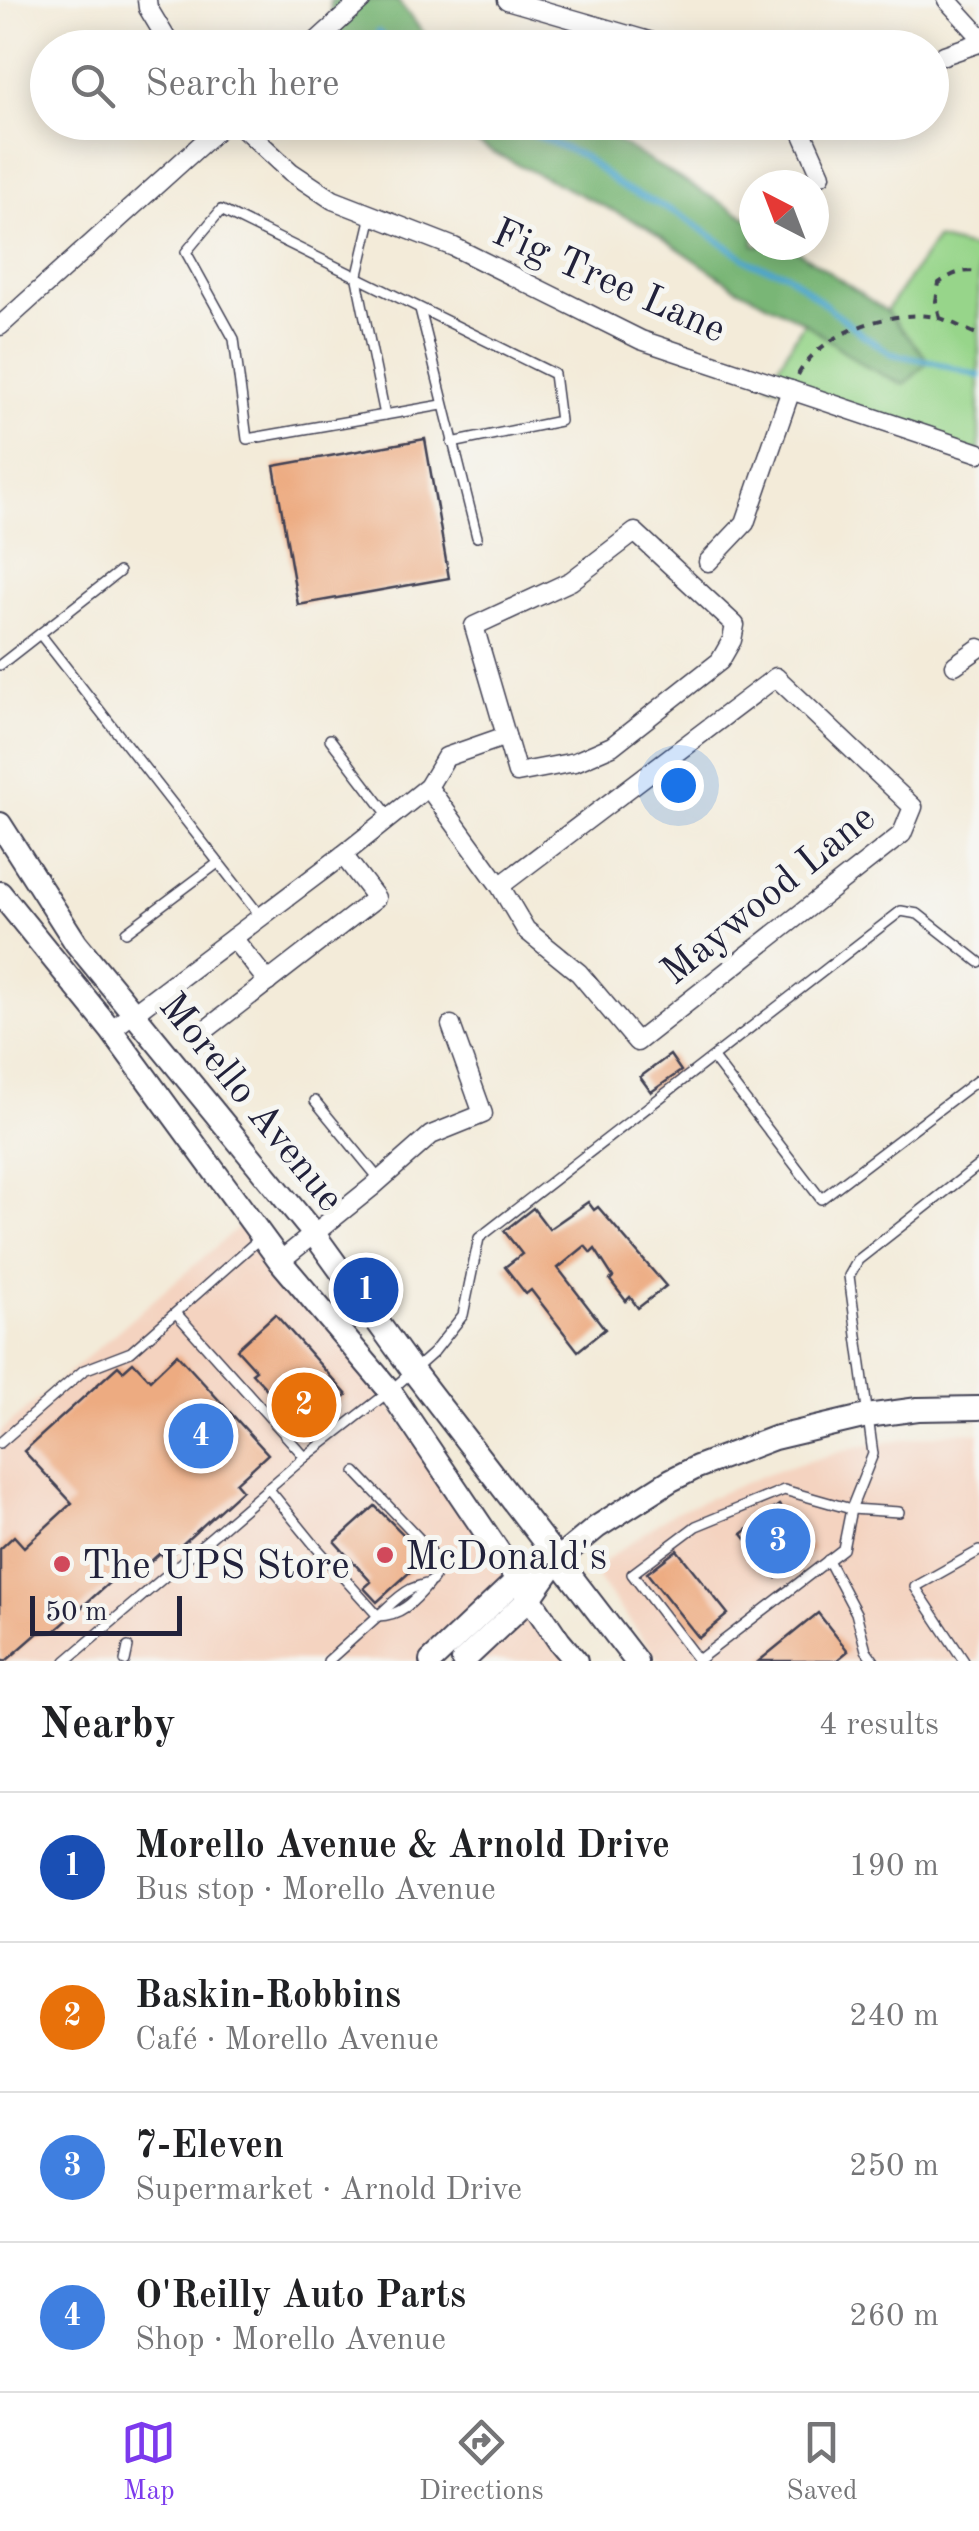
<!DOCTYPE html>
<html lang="en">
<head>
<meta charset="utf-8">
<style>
	body { margin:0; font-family:"Old Standard TT",serif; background:#f6f6f6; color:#202124 }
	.compass { position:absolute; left:739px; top:170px; width:90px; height:90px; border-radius:50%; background:#fff; box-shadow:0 5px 25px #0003; rotate:318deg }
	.scale { position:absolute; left:30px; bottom:25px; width:152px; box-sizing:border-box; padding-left:10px; border:5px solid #22223b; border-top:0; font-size:28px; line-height:35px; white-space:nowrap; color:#22223b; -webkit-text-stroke:8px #f6f6f2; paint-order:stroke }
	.you { position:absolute; left:678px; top:785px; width:35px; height:35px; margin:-25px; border:8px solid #fff; border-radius:50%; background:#1a73e8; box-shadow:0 0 0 15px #1a73e833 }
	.badge { display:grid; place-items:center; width:65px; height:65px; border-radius:50%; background:#7c3aed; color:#fff; font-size:32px; font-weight:700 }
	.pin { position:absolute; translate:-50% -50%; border:5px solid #fff; box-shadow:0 2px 10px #0006 }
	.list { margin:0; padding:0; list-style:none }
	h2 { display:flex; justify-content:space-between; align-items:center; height:130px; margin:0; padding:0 40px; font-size:42px }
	h2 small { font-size:32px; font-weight:400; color:#757577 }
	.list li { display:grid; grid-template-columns:65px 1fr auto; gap:30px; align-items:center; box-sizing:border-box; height:150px; padding:0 40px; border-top:2px solid #e0e0e0 }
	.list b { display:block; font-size:38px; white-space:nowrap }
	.list p { margin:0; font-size:32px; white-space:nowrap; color:#757577 }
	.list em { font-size:32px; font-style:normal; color:#757577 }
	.icon { flex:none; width:55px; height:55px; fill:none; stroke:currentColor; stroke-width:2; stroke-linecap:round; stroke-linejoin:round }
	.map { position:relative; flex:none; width:979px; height:1661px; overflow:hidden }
	.search { position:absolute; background:#fff; box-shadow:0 5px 25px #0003; left:30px; right:30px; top:30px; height:110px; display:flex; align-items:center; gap:25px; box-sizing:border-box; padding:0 35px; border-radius:55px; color:#757577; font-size:38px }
	.sheet { height:730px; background:#fff }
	nav { display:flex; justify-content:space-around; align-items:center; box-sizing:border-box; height:140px; border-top:2px solid #e0e0e0; background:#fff; font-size:28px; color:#757577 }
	nav a { display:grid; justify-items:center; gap:5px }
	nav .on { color:#7c3aed }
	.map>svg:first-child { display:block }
</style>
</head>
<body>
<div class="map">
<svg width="979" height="1661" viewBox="0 0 979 1661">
	<rect width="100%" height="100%" fill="#f6f6f2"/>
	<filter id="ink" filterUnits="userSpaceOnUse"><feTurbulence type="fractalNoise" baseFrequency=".01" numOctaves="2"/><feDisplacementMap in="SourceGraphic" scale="20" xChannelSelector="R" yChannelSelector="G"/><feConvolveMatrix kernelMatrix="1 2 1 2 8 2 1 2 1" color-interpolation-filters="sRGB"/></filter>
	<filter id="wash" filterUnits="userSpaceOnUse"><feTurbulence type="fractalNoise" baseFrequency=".0048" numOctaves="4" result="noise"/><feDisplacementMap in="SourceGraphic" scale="40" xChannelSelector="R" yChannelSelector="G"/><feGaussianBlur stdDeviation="2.25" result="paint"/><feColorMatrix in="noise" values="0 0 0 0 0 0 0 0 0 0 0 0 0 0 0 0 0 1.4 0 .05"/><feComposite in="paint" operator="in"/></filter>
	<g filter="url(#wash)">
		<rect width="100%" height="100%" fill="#f3ebd9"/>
		<g fill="#f4d3c0">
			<polygon points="248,1219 519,1578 431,1661 0,1661 0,1432"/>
			<polygon points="958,1432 979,1433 979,1661 660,1661 598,1579 599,1570 606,1560 671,1514 769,1473 856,1447"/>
			<polygon points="531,1597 576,1661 463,1661"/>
		</g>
		<polygon fill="#97d58a" stroke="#5c7c62" stroke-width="2.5" points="936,239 979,250 979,453 768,383 819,297 878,332 886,311"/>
		<g fill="#79b676" stroke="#4e6c58" stroke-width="2.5">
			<polygon points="330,0 397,0 435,47 351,47 333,26"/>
			<polygon points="445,123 578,123 597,130 754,222 754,245 789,245 886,311 929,361 904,385 863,365 804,322 735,287 645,226 494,153"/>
		</g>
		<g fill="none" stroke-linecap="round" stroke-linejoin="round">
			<g stroke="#51a8ce" stroke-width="6">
				<polyline points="378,32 398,48"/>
				<polyline points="504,122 583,156 621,187 677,213 754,264 786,273 863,335 892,354 929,361 979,376"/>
			</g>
		</g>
		<g id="blocks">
			<g fill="#edab81">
				<polygon points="425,439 449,578 298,605 274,466"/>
				<polygon points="670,1055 681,1071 651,1092 640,1077"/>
				<polygon points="588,1202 594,1210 598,1207 666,1286 638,1308 630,1297 626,1301 610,1280 613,1277 595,1249 591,1253 585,1246 558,1268 605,1329 578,1351 531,1290 526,1294 505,1267 522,1254 504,1231 533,1208 549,1229"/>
				<polygon points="275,1314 347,1395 309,1428 278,1393 274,1397 252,1373 256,1370 237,1349"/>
				<polygon points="177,1354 268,1454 236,1483 242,1490 166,1559 160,1553 139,1572 129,1565 54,1632 38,1633 6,1661 0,1661 0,1549 14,1536 24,1547 72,1503 24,1451 118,1366 123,1371 133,1362 150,1380"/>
				<polygon points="779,1505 813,1549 776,1578 742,1534"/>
				<polygon points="375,1506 423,1554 420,1557 423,1560 377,1602 364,1588 371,1582 335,1542"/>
				<polygon points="677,1550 728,1614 699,1638 647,1573"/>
				<polygon points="818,1613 848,1651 836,1661 759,1661"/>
			</g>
		</g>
	</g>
	<g filter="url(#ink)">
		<use href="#blocks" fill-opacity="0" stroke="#414053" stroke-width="2.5"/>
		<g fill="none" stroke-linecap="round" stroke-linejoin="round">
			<g stroke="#414053" stroke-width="12">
				<g id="service">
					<polyline points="372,215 357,279 385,415"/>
					<polyline points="420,309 477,537"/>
					<polyline points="442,405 247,439 234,339 186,252 221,210 554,374 560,421 452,443"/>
					<polyline points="40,634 261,917"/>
					<polyline points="0,665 119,572"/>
					<polyline points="330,739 389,816"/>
					<polyline points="126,932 218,863"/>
					<polyline points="713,1058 821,1199 979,1079"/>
					<polyline points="315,1101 380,1180"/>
					<polyline points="176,1313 305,1457"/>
					<polyline points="0,1443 84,1370 131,1352 259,1239"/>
					<path d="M 356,1472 L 430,1550 L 438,1563 C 433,1589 431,1580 411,1589 C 399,1595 388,1607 378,1616"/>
					<polyline points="268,1488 316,1547 378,1616 328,1661"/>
					<polyline points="828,1560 856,1613 866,1650 874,1661"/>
					<path d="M 378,1616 C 400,1616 414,1602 428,1585"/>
					<polyline points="698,1660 632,1574 696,1526 784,1490 851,1509 899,1512"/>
					<polyline points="66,1661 305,1457 390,1391 433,1353 463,1315 479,1238 901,911 918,914 979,962"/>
					<polyline points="125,1661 128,1647"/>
					<polyline points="697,1661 843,1549 851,1509 873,1454 849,1276 858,1260 979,1165"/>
					<polyline points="964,1661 915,1587 979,1551"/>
				</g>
			</g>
			<g stroke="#414053" stroke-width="21">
				<g id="minor">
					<polyline points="147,0 148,8 172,48"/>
					<polyline points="507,0 673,48"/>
					<polyline points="947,0 979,35"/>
					<polyline points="309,48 362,0"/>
					<polyline points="944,55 979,43"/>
					<polyline points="237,122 291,172 333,200 454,247 641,340 979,453"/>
					<polyline points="791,122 802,132 821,175"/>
					<polyline points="0,326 226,122"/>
					<polygon points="635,532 735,625 732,640 720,661 612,746 575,762 517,773 474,626 571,581"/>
					<polyline points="708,562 745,523 791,390"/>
					<polyline points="955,665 979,648"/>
					<polyline points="428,787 500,886 526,930 579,973 637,1042 902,834 913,807 776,677 500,886"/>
					<polyline points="233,938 268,982"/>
					<polyline points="208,1028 376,898 343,855"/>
					<polyline points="111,1030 343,855 428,787 446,757 506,736"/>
					<polyline points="280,1261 372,1187 431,1135 483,1114 451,1025"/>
				</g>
			</g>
			<g stroke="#414053" stroke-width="26">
				<g id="tertiary">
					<polyline points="0,824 76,943 314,1234 413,1371 636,1661"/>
					<polyline points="0,893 111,1030 280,1261 390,1391 559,1641 576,1661"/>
					<polyline points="431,1661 519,1578 532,1572"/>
					<polyline points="463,1661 531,1597 557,1560 597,1527 671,1480 697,1467 774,1438 867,1416 918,1409 979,1408"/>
				</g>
			</g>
			<g stroke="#414053" stroke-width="4" stroke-dasharray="8 8" stroke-linecap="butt">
				<path d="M 940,318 L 936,301 L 939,283 C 952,274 962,269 979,272"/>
				<path d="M 798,375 C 819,333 891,309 935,317 C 950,320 965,330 979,335"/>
			</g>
			<use href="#service" stroke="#fff" stroke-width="9"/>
			<use href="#minor" stroke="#fff" stroke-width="18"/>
			<use href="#tertiary" stroke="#fff" stroke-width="22"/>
		</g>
	</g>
	<g fill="#d1495b" stroke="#f6f6f2" stroke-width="4">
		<circle cx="385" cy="1555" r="10"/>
		<circle cx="62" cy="1564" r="10"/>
	</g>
	<g text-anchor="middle" stroke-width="10" stroke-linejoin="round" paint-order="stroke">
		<g font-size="40" fill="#22223b" stroke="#f6f6f2">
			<text transform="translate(610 279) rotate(24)" y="14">Fig Tree Lane</text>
			<text transform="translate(767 893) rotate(-39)" y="14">Maywood Lane</text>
			<text transform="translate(253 1101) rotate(51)" y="14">Morello Avenue</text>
		</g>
		<g font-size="40" fill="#22223b" stroke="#f6f6f2" text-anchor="start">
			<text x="405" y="1569">McDonald's</text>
			<text x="82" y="1578">The UPS Store</text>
		</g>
	</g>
</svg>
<svg class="compass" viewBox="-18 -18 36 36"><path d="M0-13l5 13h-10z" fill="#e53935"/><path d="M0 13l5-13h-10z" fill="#757577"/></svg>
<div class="scale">50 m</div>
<div class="you"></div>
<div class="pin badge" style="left:366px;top:1290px;background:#1a4fb4">1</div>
<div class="pin badge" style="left:304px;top:1405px;background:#e8710a">2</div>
<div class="pin badge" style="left:778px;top:1541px;background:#3f7fe0">3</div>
<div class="pin badge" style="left:201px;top:1436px;background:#3f7fe0">4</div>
<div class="search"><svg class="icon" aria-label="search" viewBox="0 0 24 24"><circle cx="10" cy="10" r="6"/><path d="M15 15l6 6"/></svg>Search here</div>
</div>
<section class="sheet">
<h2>Nearby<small>4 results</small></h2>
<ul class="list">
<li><span class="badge" style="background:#1a4fb4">1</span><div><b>Morello Avenue &amp; Arnold Drive</b><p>Bus stop · Morello Avenue</p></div><em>190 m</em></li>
<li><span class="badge" style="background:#e8710a">2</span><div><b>Baskin-Robbins</b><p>Café · Morello Avenue</p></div><em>240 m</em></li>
<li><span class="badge" style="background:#3f7fe0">3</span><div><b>7-Eleven</b><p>Supermarket · Arnold Drive</p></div><em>250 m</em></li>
<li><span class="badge" style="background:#3f7fe0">4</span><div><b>O'Reilly Auto Parts</b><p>Shop · Morello Avenue</p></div><em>260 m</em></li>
</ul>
</section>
<nav>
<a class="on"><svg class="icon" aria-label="map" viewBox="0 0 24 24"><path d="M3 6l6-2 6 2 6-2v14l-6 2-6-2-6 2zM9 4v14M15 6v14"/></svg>Map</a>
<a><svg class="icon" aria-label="directions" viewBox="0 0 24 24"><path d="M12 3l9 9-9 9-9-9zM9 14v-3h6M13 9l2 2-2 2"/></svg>Directions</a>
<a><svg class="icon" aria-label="saved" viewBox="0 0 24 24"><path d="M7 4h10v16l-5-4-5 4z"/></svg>Saved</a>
</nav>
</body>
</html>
